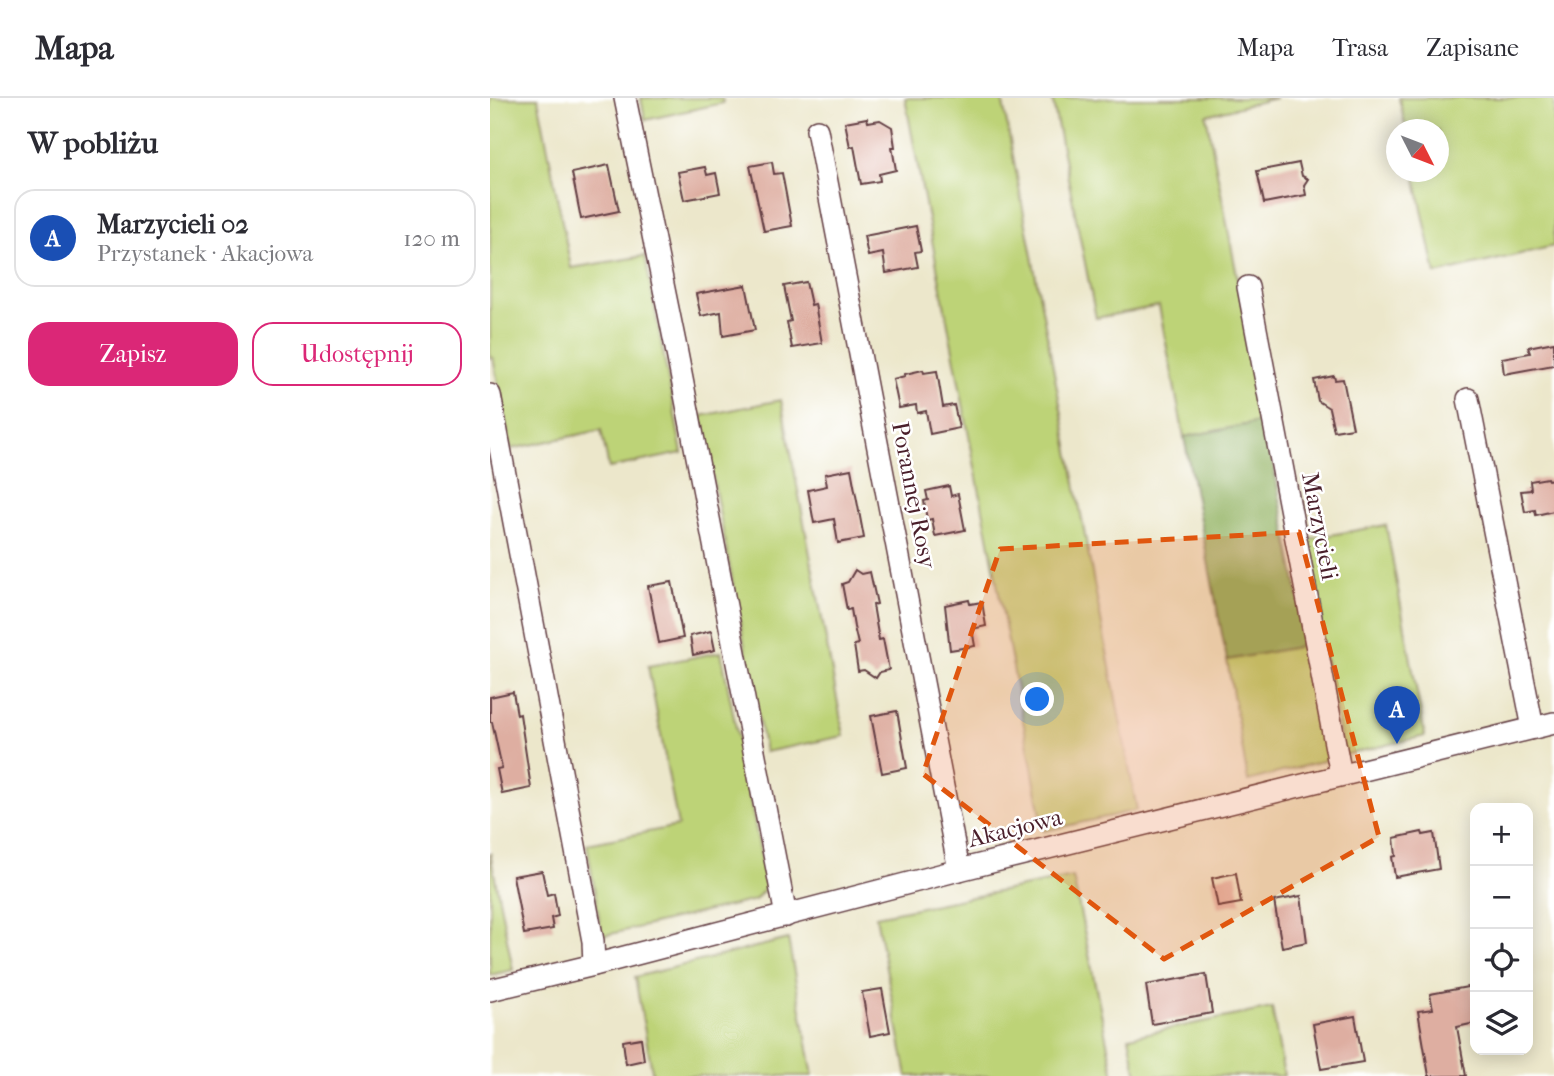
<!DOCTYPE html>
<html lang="pl">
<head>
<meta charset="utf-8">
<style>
	body { margin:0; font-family:"IM FELL French Canon",serif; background:#f2f2f3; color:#2b2b33 }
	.controls { position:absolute; right:21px; bottom:21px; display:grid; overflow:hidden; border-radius:14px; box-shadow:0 4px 18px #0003 }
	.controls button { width:63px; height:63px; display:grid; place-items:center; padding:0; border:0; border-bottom:2px solid #e1e1e2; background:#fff; color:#2b2b33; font:35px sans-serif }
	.compass { position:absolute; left:896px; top:21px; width:63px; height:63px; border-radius:50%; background:#fff; box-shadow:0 4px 18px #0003; rotate:132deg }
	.you { position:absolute; left:548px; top:602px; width:24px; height:24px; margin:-18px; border:5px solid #fff; border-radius:50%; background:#1a73e8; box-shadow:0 0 0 10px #1a73e833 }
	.badge { display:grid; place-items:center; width:46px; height:46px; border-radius:50%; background:#db2777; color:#fff; font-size:23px; font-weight:700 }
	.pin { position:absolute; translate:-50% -58px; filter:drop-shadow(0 2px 4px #0008) }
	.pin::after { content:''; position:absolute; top:37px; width:24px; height:21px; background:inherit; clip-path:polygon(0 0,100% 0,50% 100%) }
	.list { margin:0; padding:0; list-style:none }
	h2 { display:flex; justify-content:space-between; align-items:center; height:91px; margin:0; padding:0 28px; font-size:30px }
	h2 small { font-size:23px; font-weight:400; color:#7c7c81 }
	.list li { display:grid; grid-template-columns:46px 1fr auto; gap:21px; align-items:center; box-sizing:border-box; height:98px; margin:0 14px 14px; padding:0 14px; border:2px solid #e1e1e2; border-radius:21px }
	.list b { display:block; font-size:26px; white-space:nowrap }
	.list p { margin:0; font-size:23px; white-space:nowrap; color:#7c7c81 }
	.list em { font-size:23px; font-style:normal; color:#7c7c81 }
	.actions { display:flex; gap:14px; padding:21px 28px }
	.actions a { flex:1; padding:16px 0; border:2px solid #db2777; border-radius:21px; text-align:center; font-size:24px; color:#db2777 }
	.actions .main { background:#db2777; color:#fff }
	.icon { flex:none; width:38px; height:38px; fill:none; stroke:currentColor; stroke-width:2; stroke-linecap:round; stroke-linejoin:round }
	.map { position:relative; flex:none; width:1064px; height:978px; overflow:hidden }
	header { display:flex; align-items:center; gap:42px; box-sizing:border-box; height:98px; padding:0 35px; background:#fff; border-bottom:2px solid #e1e1e2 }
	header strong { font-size:33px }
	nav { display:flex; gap:38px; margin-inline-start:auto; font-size:24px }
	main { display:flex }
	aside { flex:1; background:#fff }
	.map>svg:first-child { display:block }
</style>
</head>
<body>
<header>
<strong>Mapa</strong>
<nav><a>Mapa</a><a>Trasa</a><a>Zapisane</a></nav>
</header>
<main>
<aside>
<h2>W pobliżu<small></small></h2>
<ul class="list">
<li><span class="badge" style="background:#1a4fb4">A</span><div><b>Marzycieli 02</b><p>Przystanek · Akacjowa</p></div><em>120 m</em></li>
</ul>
<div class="actions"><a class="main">Zapisz</a><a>Udostępnij</a></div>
</aside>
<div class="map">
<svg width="1064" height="978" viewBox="0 0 1064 978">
	<rect width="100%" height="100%" fill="#fff"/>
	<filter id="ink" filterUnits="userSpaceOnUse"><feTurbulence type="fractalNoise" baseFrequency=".0143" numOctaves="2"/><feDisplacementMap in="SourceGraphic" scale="14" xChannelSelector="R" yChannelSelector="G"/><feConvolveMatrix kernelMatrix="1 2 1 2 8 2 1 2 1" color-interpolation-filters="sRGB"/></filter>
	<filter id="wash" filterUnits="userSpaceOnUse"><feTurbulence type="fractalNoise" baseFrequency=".00686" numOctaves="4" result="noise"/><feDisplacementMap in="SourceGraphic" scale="28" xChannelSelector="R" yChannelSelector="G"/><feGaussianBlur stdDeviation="1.57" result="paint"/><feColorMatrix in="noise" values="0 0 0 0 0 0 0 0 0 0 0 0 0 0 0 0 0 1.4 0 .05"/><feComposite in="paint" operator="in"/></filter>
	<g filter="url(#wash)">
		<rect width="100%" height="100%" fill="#ece7cb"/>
		<g fill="#bdd377" stroke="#847951" stroke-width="2">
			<polygon points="0,0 48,0 81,170 155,158 192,355 119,370 111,332 21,351 3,260 0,260"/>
			<polygon points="151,0 232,0 233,5 155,22"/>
			<polygon points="415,0 512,0 647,712 554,733"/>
			<polygon points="562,0 786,0 716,17 775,323 694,339 669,208 606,220"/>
			<polygon points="909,0 1064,0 1064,148 946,176 924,74 948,74 948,32 916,31"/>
			<polygon points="291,302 354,638 275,654 211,318"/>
			<polygon points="896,427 935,638 854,657 812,442"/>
			<polygon points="818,547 840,661 758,683 737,562"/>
			<polygon points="231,554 277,788 265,802 112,838 97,746 188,728 158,568"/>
			<polygon points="0,754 23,872 0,877"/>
			<polygon points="583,779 624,978 417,978 386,818"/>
			<polygon points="298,841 323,978 163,978 145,879"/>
			<polygon points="782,910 794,978 647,978 639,939"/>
		</g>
		<polygon fill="#96b568" stroke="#706a4a" stroke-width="2" points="775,323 818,547 737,562 694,339"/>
		<g id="blocks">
			<g fill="#deaea1">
				<polygon points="377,20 378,24 390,22 402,29 405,49 402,49 406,72 389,76 390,83 371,86 364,48 360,49 355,24"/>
				<polygon points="282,64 284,76 292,75 302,128 274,133 260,68"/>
				<polygon points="809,65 812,78 818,81 814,87 816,97 774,105 767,73"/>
				<polygon points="119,67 129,113 91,121 82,75"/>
				<polygon points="215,69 217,77 226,75 230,95 194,102 188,74"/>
				<polygon points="426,128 431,153 425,154 428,169 396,175 393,155 378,158 374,138"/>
				<polygon points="316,184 321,207 325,206 332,245 302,250 297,224 301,223 294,188"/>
				<polygon points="256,187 265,232 233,238 231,214 211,218 206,196"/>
				<polygon points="1064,244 1064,267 1014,276 1012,260 1040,255 1038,249"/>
				<polygon points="433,272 434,275 447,273 453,309 464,307 469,330 440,336 436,313 427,315 426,307 409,310 403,281 415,278 415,276"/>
				<polygon points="844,278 845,282 853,281 863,330 844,333 839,310 828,303 824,282"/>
				<polygon points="361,371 374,440 348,445 344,421 324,425 318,392 337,388 335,376"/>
				<polygon points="1057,380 1058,382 1064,381 1064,413 1046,417 1045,412 1035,414 1031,393 1041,392 1040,383"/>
				<polygon points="459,388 461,398 468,396 475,432 445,438 442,421 437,422 434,403 438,402 436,393"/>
				<polygon points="365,472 371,476 380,474 387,506 383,507 389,542 393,541 399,572 390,574 386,580 374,572 368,573 364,547 368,546 364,529 361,511 357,512 352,486 358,484"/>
				<polygon points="182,484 193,540 169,545 158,488"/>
				<polygon points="479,502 480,506 492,504 496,528 482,531 485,548 460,552 455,507"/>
				<polygon points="221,533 225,552 203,557 200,538"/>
				<polygon points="23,594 27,617 30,616 41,690 12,696 7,671 12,670 2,624 0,624 0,599"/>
				<polygon points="407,613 417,670 392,675 381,618"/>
				<polygon points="932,734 933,737 944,735 949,771 905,779 902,759 906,758 904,740"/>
				<polygon points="52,773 57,797 64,795 68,818 61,820 63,831 34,836 23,778"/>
				<polygon points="746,775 751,805 728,809 722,780"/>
				<polygon points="811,798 817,844 792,849 784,803"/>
				<polygon points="716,876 722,915 662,926 656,887"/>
				<polygon points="983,888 985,925 967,929 976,978 939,978 928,913 943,911 940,896"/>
				<polygon points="392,891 400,934 380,938 372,894"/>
				<polygon points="865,918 873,964 831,971 823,926"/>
				<polygon points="151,940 154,962 136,966 133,943"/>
			</g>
		</g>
	</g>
	<g filter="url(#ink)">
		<use href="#blocks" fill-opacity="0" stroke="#623d43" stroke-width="2"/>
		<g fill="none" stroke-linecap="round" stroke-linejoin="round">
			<g stroke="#623d43" stroke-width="24">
				<g id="minor">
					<polyline points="135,0 185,245 296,818"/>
					<polyline points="327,32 469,772"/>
					<polyline points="758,189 851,677"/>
					<polyline points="0,297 103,843 104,867"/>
					<polyline points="978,301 1043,630"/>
					<polyline points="0,892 104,867 469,772 1064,625"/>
				</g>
			</g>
			<use href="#minor" stroke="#fff" stroke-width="21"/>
		</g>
	</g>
	<path fill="#e0560e" fill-opacity="0.2" stroke="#e0560e" stroke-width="5" stroke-dasharray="14 9" stroke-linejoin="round" d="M 809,434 L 889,739 L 674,861 L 433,676 L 510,451 Z"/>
	<g text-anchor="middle" stroke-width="5" stroke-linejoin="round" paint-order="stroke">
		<g font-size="24" fill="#4a1f2b" stroke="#fff">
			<text transform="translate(424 397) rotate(79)" y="8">Porannej Rosy</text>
			<text transform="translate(830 428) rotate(79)" y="8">Marzycieli</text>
			<text transform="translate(525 730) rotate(-14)" y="8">Akacjowa</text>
		</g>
	</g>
</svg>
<div class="controls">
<button>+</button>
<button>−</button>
<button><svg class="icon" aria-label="locate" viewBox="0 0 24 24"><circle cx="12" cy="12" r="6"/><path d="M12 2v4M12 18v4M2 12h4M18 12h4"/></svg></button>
<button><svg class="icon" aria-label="layers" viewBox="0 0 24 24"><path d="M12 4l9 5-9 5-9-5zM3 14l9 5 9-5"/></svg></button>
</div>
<svg class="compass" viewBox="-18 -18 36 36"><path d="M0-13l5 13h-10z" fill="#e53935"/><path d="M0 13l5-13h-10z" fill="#7c7c81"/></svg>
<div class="you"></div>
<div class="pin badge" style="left:907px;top:646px;background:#1a4fb4">A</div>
</div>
</main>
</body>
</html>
